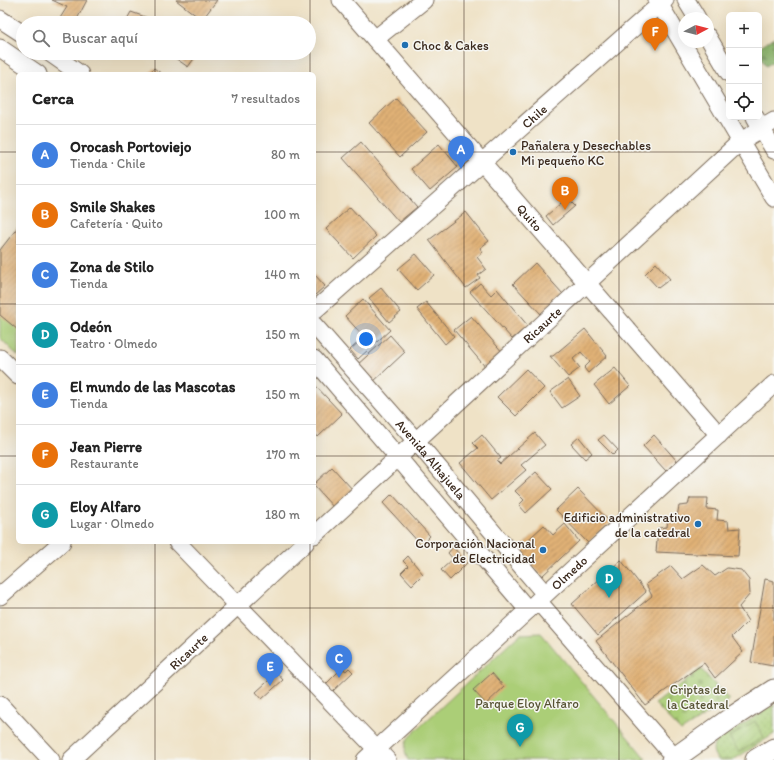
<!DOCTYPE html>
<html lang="es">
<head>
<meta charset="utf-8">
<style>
	body { margin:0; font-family:Itim,sans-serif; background:#f6f6f6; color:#222 }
	.controls { position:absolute; right:12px; top:12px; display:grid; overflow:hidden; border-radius:6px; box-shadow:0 4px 16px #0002 }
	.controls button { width:36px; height:36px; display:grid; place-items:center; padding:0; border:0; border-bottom:1px solid #e0e0e0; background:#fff; color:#222; font:20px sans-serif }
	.compass { position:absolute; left:678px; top:12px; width:36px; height:36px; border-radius:50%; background:#fff; box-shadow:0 4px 16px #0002; rotate:83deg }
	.you { position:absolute; left:366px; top:339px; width:14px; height:14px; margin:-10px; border:3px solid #fff; border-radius:50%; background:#1a73e8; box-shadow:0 0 0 6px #1a73e833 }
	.badge { display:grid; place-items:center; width:26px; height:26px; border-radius:50%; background:#2563eb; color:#fff; font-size:13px; font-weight:700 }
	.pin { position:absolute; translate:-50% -33px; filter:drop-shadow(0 1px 2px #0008) }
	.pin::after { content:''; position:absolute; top:21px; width:14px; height:12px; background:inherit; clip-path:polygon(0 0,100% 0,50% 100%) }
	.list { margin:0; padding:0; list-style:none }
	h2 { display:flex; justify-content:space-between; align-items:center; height:52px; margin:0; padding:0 16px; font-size:17px }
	h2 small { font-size:13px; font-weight:400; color:#767676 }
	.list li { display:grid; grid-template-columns:26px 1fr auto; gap:12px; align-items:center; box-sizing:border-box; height:60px; padding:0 16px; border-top:1px solid #e0e0e0 }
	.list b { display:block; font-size:15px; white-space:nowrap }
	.list p { margin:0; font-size:13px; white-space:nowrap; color:#767676 }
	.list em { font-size:13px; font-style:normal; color:#767676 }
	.icon { flex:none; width:22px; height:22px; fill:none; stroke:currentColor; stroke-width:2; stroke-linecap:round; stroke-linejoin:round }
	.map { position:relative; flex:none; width:774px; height:760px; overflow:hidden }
	.search { position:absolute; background:#fff; box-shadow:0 4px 16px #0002; left:16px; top:16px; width:300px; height:44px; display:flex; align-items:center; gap:10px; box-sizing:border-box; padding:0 14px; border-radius:22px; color:#767676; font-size:15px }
	.panel { position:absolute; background:#fff; box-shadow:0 4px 16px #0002; left:16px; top:72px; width:300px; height:472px; border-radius:6px }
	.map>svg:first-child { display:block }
</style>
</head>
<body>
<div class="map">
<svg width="774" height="760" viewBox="0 0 774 760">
	<defs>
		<pattern id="grass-dots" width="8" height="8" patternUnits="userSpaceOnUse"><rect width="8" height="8" fill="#abce77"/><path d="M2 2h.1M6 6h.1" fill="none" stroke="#94b166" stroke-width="1.8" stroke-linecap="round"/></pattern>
		<pattern id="forest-firs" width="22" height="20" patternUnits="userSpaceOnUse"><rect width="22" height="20" fill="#88b168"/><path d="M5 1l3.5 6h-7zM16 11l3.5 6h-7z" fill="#709055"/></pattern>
		<pattern id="cemetery-stones" width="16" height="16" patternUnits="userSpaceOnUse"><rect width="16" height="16" fill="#abce77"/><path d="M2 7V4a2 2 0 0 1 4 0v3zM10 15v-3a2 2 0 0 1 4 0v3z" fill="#94b166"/></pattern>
		<pattern id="garden-furrows" width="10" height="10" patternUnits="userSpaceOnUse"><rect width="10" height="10" fill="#abce77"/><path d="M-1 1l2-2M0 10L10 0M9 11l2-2" fill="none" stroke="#94b166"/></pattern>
		<pattern id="building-hatch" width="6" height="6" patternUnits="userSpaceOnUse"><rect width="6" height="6" fill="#e0b176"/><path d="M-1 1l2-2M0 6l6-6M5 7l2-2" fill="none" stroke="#b79060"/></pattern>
	</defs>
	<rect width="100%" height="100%" fill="#f6f6f2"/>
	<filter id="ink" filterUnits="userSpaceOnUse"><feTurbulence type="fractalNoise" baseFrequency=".025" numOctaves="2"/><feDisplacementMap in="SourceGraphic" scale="8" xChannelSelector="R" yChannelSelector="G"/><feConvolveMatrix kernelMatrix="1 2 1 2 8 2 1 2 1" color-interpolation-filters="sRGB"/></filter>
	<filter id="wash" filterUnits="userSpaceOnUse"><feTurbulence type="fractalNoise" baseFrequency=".012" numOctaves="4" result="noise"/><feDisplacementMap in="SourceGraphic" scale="16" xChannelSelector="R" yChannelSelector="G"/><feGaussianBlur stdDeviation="0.9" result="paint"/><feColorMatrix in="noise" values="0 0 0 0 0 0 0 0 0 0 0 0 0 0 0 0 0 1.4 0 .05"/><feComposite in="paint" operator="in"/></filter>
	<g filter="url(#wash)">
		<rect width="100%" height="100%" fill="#efe2c6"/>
		<path fill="url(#grass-dots)" stroke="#737c4a" d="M 774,705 L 774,734 L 733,760 L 718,760 C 712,753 711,746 718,740 Z"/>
		<polygon fill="url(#forest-firs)" stroke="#626e43" points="774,38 774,61 766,66 759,54 759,47"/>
		<polygon fill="url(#cemetery-stones)" stroke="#737c4a" points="701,669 729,700 681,731 655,704"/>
		<g fill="#abce77" stroke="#737c4a">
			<polygon points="18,227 18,356 0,338 0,250"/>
			<path d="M 541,633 L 646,759 L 645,760 L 408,760 C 404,752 404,745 409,737 L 520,634 Z"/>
		</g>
		<polygon fill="url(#garden-furrows)" stroke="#737c4a" points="755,721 764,737 739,752 729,737"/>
		<g id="blocks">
			<g fill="url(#building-hatch)">
				<polygon points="52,0 87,0 75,23 57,23 67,7"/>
				<polygon points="176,0 217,0 202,20"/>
				<polygon points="131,12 151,19 147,23 130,23 126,21"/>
				<polygon points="168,53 198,53 188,67"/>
				<polygon points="154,68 162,74 149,74"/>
				<polygon points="396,98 427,132 400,157 369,123"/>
				<polygon points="361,142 417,207 399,222 343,158"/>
				<polygon points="439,144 458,167 430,191 411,169"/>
				<polygon points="567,198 575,206 553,225 546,216"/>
				<polygon points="350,207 376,236 353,258 326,229"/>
				<polygon points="466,212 489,241 480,248 483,252 477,257 486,269 478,275 480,278 466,288 429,240"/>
				<polygon points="18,227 18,330 0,315 0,250"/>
				<polygon points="416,254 434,275 417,290 398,269"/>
				<polygon points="535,263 563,294 541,314 513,284"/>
				<polygon points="656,263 670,279 658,288 645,274"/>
				<polygon points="314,274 325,286 314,296"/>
				<polygon points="480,283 491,295 497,289 528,326 512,339 470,292"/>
				<polygon points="381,288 401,312 389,322 369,298"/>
				<polygon points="363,299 390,330 358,359 350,350 364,337 345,316"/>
				<polygon points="426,302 454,336 445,344 417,309"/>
				<polygon points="471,316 504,354 487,369 454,330"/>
				<polygon points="585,329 607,356 588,373 584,368 590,362 581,352 573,359 580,368 568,377 550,356 553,356"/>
				<polygon points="390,335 405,352 372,383 356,366"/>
				<polygon points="615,368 630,386 609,404 594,385"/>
				<polygon points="526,369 544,388 516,416 497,397"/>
				<polygon points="568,379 580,396 562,408 550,392"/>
				<polygon points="314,384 342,414 318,437 314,432"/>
				<polygon points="535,433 545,445 521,465 526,470 491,500 460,463 478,448 473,443 482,435 501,458 497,461 500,464"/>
				<polygon points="604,435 618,450 613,455 598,440"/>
				<polygon points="654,435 677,461 666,471 643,446"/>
				<polygon points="579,437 592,453 585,459 571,444"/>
				<polygon points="332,467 353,490 334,508 314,486 314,484"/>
				<polygon points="536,472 552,489 526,513 519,505 524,500 515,491"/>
				<polygon points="578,489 610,522 588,543 556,510"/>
				<polygon points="392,494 430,536 421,545 383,503"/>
				<polygon points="690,498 708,498 707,509 718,510 717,520 728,521 729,529 740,528 738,556 656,552 658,528 667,527 668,517 677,517 679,506 688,505"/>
				<polygon points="565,524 579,541 542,576 518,549 544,525 553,535"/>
				<polygon points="453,547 467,563 450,580 441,570 453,559 448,553"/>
				<polygon points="408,556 423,574 412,585 401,573 408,566 403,561"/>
				<polygon points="621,560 646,592 598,635 572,604"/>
				<polygon points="703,565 715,576 727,568 741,570 749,580 750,594 739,607 748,621 732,637 743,652 715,678 704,663 645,705 596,641 652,596 646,584 671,566 683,579"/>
				<polygon points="765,579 774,581 774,656 773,666 751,662"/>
				<polygon points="342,668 346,671 349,668 353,672 333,691 326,684"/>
				<polygon points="277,673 283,680 262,699 256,692"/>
				<polygon points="492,673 504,687 486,704 473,690"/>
			</g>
		</g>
	</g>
	<g filter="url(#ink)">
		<use href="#blocks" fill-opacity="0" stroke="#7a6a59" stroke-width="1"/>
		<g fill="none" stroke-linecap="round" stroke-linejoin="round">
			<g stroke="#7a6a59" stroke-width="19">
				<g id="minor">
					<path id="s1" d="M 341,0 L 719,435"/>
					<polyline points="657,0 774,198"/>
					<polyline points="686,0 697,18"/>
					<polyline points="0,19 23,34"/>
					<polyline points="708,37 729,73"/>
					<polyline points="375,39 424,0"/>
					<polyline points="0,48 38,74"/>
					<polyline points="50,53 80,74"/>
					<polyline points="755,117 774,150"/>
					<path id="s2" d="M 314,311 L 665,0"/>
					<path id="s3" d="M 314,325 L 416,441 L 545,594"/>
					<polyline points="0,358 18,376"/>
					<polyline points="314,359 528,610"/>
					<path id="s4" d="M 314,535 L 741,141 L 774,121"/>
					<polyline points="177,542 387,760"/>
					<polyline points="0,596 62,542"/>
					<polyline points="538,601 675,758"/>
					<polyline points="0,705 51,760"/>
					<path id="s5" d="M 71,760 L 306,542"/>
					<path id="s6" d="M 365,760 L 774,384"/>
				</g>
			</g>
			<g stroke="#7a6a59" stroke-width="23">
				<g id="major">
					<polyline points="672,760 731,718 774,690"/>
					<polyline points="756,760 774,749"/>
				</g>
			</g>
			<use href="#minor" stroke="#fff" stroke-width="17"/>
			<use href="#major" stroke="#fff" stroke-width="21"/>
		</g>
	</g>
	<path fill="none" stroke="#3b2a1e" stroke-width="1" stroke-opacity="0.55" d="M 155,0 L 155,23M 310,0 L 310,74M 464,0 L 464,760M 619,0 L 619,760M 155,53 L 155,74M 0,152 L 18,152M 314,152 L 774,152M 0,304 L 18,304M 314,304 L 774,304M 0,456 L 18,456M 314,456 L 774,456M 155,542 L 155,760M 310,542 L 310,760M 0,608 L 774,608"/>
	<g fill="#1f6fb2" stroke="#f6f6f2" stroke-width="1.5">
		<circle cx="405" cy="45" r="4"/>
		<circle cx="513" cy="152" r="4"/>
		<circle cx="698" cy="524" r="4"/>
		<circle cx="543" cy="550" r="4"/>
	</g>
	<g text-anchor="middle" stroke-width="3" stroke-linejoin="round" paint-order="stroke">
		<g font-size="13" fill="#3b2a1e" stroke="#f6f6f2" text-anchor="start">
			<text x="413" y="50">Choc &amp; Cakes</text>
			<text x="521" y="150">Pañalera y Desechables<tspan x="521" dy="15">Mi pequeño KC</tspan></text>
			<text x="690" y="522" text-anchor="end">Edificio administrativo<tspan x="690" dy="15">de la catedral</tspan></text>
			<text x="535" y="548" text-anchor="end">Corporación Nacional<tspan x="535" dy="15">de Electricidad</tspan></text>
		</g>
		<g font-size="13" fill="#3b2a1e" stroke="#f6f6f2">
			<text dy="5" stroke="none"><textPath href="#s2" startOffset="294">Chile</textPath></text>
			<text dy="5" stroke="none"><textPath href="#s1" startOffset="288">Quito</textPath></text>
			<text dy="5" stroke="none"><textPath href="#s4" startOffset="310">Ricaurte</textPath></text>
			<text dy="5" stroke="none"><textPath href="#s3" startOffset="178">Avenida Alhajuela</textPath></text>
			<text dy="5" stroke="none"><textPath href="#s6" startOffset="277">Olmedo</textPath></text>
			<text dy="5" stroke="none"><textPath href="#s5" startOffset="160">Ricaurte</textPath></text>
		</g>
		<g font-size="13" fill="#575334" stroke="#f6f6f2">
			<text x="698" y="694">Criptas de<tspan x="698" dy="15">la Catedral</tspan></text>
			<text x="527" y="708">Parque Eloy Alfaro</text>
		</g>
	</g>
</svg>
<div class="controls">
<button>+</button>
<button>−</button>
<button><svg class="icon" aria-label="locate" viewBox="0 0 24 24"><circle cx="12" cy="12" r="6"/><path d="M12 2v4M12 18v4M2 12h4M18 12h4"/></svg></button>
</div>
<svg class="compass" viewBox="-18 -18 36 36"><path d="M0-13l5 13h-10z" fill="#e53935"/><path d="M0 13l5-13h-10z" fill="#767676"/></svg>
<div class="you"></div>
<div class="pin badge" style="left:461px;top:169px;background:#3f7fe0">A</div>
<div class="pin badge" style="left:565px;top:210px;background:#e8710a">B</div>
<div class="pin badge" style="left:339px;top:678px;background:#3f7fe0">C</div>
<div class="pin badge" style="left:609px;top:598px;background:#0f9aa8">D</div>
<div class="pin badge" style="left:270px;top:686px;background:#3f7fe0">E</div>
<div class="pin badge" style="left:655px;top:51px;background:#e8710a">F</div>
<div class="pin badge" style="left:520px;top:747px;background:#0f9aa8">G</div>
<div class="search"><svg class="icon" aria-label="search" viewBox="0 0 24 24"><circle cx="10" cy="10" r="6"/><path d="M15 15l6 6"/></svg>Buscar aquí</div>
<section class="panel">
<h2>Cerca<small>7 resultados</small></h2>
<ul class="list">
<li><span class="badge" style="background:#3f7fe0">A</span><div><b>Orocash Portoviejo</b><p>Tienda · Chile</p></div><em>80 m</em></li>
<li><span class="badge" style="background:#e8710a">B</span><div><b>Smile Shakes</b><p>Cafetería · Quito</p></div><em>100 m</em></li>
<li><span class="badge" style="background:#3f7fe0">C</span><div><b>Zona de Stilo</b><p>Tienda</p></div><em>140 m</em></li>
<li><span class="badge" style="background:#0f9aa8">D</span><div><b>Odeón</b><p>Teatro · Olmedo</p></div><em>150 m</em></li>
<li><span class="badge" style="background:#3f7fe0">E</span><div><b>El mundo de las Mascotas</b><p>Tienda</p></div><em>150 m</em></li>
<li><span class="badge" style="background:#e8710a">F</span><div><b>Jean Pierre</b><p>Restaurante</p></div><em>170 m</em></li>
<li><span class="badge" style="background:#0f9aa8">G</span><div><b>Eloy Alfaro</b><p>Lugar · Olmedo</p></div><em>180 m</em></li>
</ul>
</section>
</div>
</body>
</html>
